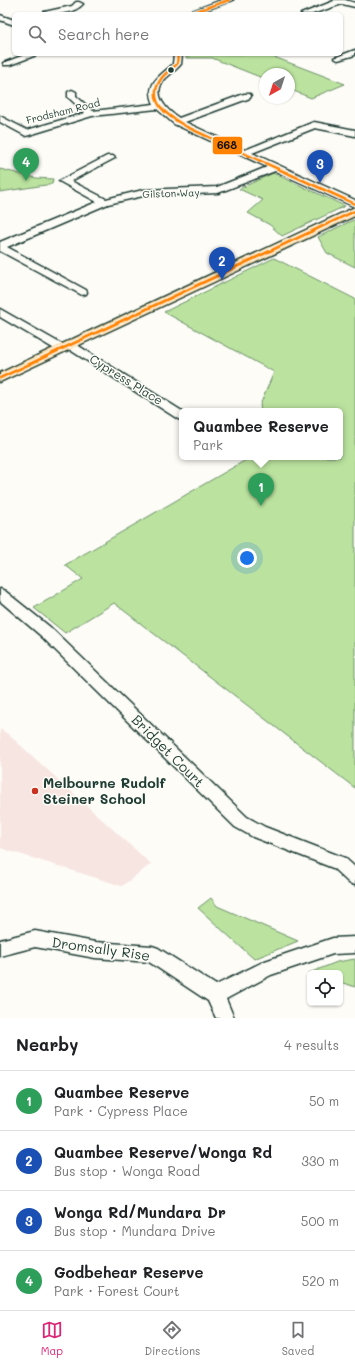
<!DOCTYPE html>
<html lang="en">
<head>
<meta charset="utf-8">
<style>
	body { margin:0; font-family:Mali,sans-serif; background:#f2f2f2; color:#202124 }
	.controls { position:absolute; right:12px; bottom:12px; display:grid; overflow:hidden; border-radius:6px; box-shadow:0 1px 3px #0004 }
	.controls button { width:36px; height:36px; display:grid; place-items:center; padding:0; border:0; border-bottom:1px solid #e0e0e0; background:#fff; color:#202124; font:20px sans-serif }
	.compass { position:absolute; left:259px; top:68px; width:36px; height:36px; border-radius:50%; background:#fff; box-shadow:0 1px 3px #0004; rotate:219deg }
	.you { position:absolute; left:247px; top:558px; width:14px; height:14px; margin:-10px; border:3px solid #fff; border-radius:50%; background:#1a73e8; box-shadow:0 0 0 6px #1a73e833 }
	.badge { display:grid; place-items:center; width:26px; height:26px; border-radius:50%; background:#db2777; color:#fff; font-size:13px; font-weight:700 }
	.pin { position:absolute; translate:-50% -33px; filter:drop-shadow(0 1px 2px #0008) }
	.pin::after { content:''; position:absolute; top:21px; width:14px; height:12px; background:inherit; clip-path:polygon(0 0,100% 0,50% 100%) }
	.popup { position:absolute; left:179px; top:408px; width:164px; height:52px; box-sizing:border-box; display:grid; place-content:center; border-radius:6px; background:#fff; filter:drop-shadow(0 1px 3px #0005); font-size:13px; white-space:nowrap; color:#757577 }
	.popup b { font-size:15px; color:#202124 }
	.popup::after { content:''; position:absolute; left:50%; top:100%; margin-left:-8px; border:8px solid transparent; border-top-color:#fff }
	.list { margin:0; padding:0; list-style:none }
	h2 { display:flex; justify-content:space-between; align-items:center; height:52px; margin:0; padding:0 16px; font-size:17px }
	h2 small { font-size:13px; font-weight:400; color:#757577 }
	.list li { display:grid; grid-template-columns:26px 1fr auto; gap:12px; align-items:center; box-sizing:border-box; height:60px; padding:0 16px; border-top:1px solid #e0e0e0 }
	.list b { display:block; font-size:15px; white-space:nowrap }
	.list p { margin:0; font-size:13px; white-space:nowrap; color:#757577 }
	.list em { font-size:13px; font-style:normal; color:#757577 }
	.icon { flex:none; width:22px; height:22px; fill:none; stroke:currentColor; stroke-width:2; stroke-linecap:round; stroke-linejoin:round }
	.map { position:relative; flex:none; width:355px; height:1018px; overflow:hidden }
	.search { position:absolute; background:#fff; box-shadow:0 1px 3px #0004; left:12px; right:12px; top:12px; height:44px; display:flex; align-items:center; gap:10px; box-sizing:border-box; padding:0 14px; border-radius:6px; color:#757577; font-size:15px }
	.sheet { height:292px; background:#fff }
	nav { display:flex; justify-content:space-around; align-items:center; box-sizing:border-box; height:56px; border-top:1px solid #e0e0e0; background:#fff; font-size:11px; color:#757577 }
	nav a { display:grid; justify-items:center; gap:2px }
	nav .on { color:#db2777 }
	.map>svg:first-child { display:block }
</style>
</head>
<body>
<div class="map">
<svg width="355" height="1018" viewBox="0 0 355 1018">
	<rect width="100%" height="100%" fill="#fdfcf7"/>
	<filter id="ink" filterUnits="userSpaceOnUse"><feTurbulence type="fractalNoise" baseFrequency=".025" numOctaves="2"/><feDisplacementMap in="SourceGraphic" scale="8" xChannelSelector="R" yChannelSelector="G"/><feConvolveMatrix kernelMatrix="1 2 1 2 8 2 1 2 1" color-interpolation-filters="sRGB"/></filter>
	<g filter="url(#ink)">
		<polygon fill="#f7e5e1" points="0,729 8,734 151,864 122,886 0,848"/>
		<g fill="#bbe39f" stroke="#6d906a">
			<polygon points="186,54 280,54 274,57 345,84 311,98 289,89 289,74 265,74 265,79 212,58 186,58"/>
			<polygon points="0,169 36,178 53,179 52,184 0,192"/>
			<polygon points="273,173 345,206 282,236 270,225 248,213 263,200 239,189"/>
			<polygon points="353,220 355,221 355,267 327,253 318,237"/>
			<polygon points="274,258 355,299 355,788 114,603 65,633 34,608 83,579 65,565 251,457 340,457 340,411 261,411 260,405 274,372 164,312"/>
			<polygon points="211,898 217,906 298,941 254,959 198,908"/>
			<polygon points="355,959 355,987 340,982 340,973 309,973 337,962"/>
		</g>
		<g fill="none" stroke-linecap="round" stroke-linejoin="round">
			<g stroke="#1f3d34" stroke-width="3">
				<g id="minor">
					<polygon points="222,0 233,0 195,14 184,14"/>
					<polygon points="333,0 345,0 355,3 355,7 342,4 312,14 301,14 334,1"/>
					<path d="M 76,2 L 79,2 L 83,4 C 74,14 56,14 43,14 L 44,12 L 72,6 Z"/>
					<polygon points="0,15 14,20 14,25 0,20"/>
					<polygon points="355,50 355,55 338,60 334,58"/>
					<polygon points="27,54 39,54 10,65 4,65 3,63"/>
					<path d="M 174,54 L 182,54 L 181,64 C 176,70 170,74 165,79 C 151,94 166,110 179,118 L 244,94 L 250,94 L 251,96 L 250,98 L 185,122 L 245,150 L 314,122 L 355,130 L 355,136 L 315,128 L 252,153 L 355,200 L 355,207 L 275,171 L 218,193 L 143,196 L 108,204 L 7,247 L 86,290 L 87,292 L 86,294 L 82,295 L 0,251 L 0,242 L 97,202 L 59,181 L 107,156 L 113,156 L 115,158 L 71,181 L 106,199 L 143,190 L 217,187 L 267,167 L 174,124 L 157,109 L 92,116 L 26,136 L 0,122 L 0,116 L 27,130 L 85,113 L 68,97 L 68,92 L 72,90 L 76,92 L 76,96 L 93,111 L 154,104 C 144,83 161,76 173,64 Z"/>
					<polygon points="0,309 65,346 66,343 74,343 182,411 182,420 178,419 67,348 66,351 58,351 0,317"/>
					<polygon points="0,589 5,591 50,627 247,817 265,827 345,858 355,867 355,885 349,883 333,868 253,837 235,827 40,635 0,601"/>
					<polygon points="35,931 95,942 152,946 158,948 216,985 265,961 333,938 355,937 355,953 333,954 271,975 226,999 234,1018 216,1018 208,1001 149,962 95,958 35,947 0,956 0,940"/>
				</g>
			</g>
			<g stroke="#1f3d34" stroke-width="3">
				<polygon id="major" points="355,207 355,216 0,382 0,373"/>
			</g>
			<use href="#minor" fill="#fdfcf7" fill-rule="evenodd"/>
			<use href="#major" fill="#faddab" fill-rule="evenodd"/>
			<g stroke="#fdfcf7" stroke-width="4.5">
				<g id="bus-1-far1">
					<polyline points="188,14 229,0"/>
					<path d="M 178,54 L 177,64 C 172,69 165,73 161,79 C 145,102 169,117 187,127 L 287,173"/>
				</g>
			</g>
			<g stroke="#fdfcf7" stroke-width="5.5">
				<g id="bus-1">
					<polyline points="285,172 355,204"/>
					<polyline points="0,378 355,211"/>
				</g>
			</g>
			<use href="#bus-1-far1" stroke="#ff8200" stroke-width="2.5"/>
			<use href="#bus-1" stroke="#ff8200" stroke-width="3"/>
		</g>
	</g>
	<circle fill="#1f3d34" stroke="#fdfcf7" stroke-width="1.5" cx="171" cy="70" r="3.5"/>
	<circle fill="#c8321e" stroke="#fdfcf7" stroke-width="1.5" cx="35" cy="791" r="4"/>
	<g text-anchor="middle" stroke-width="3" stroke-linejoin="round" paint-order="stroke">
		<g font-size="10" fill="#1f3d34" stroke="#fdfcf7">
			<text transform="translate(63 111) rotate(-14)" y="4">Frodsham Road</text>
			<text transform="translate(171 193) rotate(-2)" y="4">Gilston Way</text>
		</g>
		<g font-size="12" fill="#1f3d34" stroke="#fdfcf7">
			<text transform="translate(126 380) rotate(32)" y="4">Cypress Place</text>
		</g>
		<g font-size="14" fill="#1f3d34" stroke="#fdfcf7">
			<text transform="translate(168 751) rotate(45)" y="5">Bridget Court</text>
			<text transform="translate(101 949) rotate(8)" y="5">Dromsally Rise</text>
		</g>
		<g font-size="14" font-weight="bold" fill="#1f3d34" stroke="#fdfcf7" text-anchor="start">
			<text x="43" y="788">Melbourne Rudolf<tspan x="43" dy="16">Steiner School</tspan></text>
		</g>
	</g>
	<rect stroke="#fdfcf7" stroke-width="1.5" x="212" y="136" width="31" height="19" rx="4" fill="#ff8200"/>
	<g font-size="11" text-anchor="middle" font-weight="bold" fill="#111">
		<text x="227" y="149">668</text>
	</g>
</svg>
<div class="controls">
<button><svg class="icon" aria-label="locate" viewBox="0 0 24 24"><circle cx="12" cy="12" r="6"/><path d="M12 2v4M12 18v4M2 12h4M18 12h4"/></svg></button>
</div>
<svg class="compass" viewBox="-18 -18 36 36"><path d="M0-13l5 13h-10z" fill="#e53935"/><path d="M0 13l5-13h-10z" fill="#757577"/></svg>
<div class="you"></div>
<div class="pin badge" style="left:261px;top:506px;background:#2e9e5b">1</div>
<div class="popup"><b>Quambee Reserve</b>Park</div>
<div class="pin badge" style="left:222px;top:280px;background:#1a4fb4">2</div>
<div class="pin badge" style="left:320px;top:183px;background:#1a4fb4">3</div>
<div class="pin badge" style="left:26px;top:181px;background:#2e9e5b">4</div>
<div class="search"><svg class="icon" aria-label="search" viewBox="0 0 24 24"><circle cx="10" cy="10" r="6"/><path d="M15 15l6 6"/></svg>Search here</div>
</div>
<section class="sheet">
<h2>Nearby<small>4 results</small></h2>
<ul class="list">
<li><span class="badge" style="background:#2e9e5b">1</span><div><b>Quambee Reserve</b><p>Park · Cypress Place</p></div><em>50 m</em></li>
<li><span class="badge" style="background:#1a4fb4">2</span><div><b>Quambee Reserve/Wonga Rd</b><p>Bus stop · Wonga Road</p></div><em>330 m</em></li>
<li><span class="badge" style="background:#1a4fb4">3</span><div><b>Wonga Rd/Mundara Dr</b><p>Bus stop · Mundara Drive</p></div><em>500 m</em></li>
<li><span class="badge" style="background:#2e9e5b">4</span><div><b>Godbehear Reserve</b><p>Park · Forest Court</p></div><em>520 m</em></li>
</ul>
</section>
<nav>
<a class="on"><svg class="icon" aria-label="map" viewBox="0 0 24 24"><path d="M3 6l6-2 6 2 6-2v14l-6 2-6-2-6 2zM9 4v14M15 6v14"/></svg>Map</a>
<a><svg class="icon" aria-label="directions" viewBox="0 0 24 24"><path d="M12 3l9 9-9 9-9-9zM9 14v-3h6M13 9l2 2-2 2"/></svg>Directions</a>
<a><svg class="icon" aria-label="saved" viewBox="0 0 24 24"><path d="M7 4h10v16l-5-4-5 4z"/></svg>Saved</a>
</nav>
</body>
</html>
